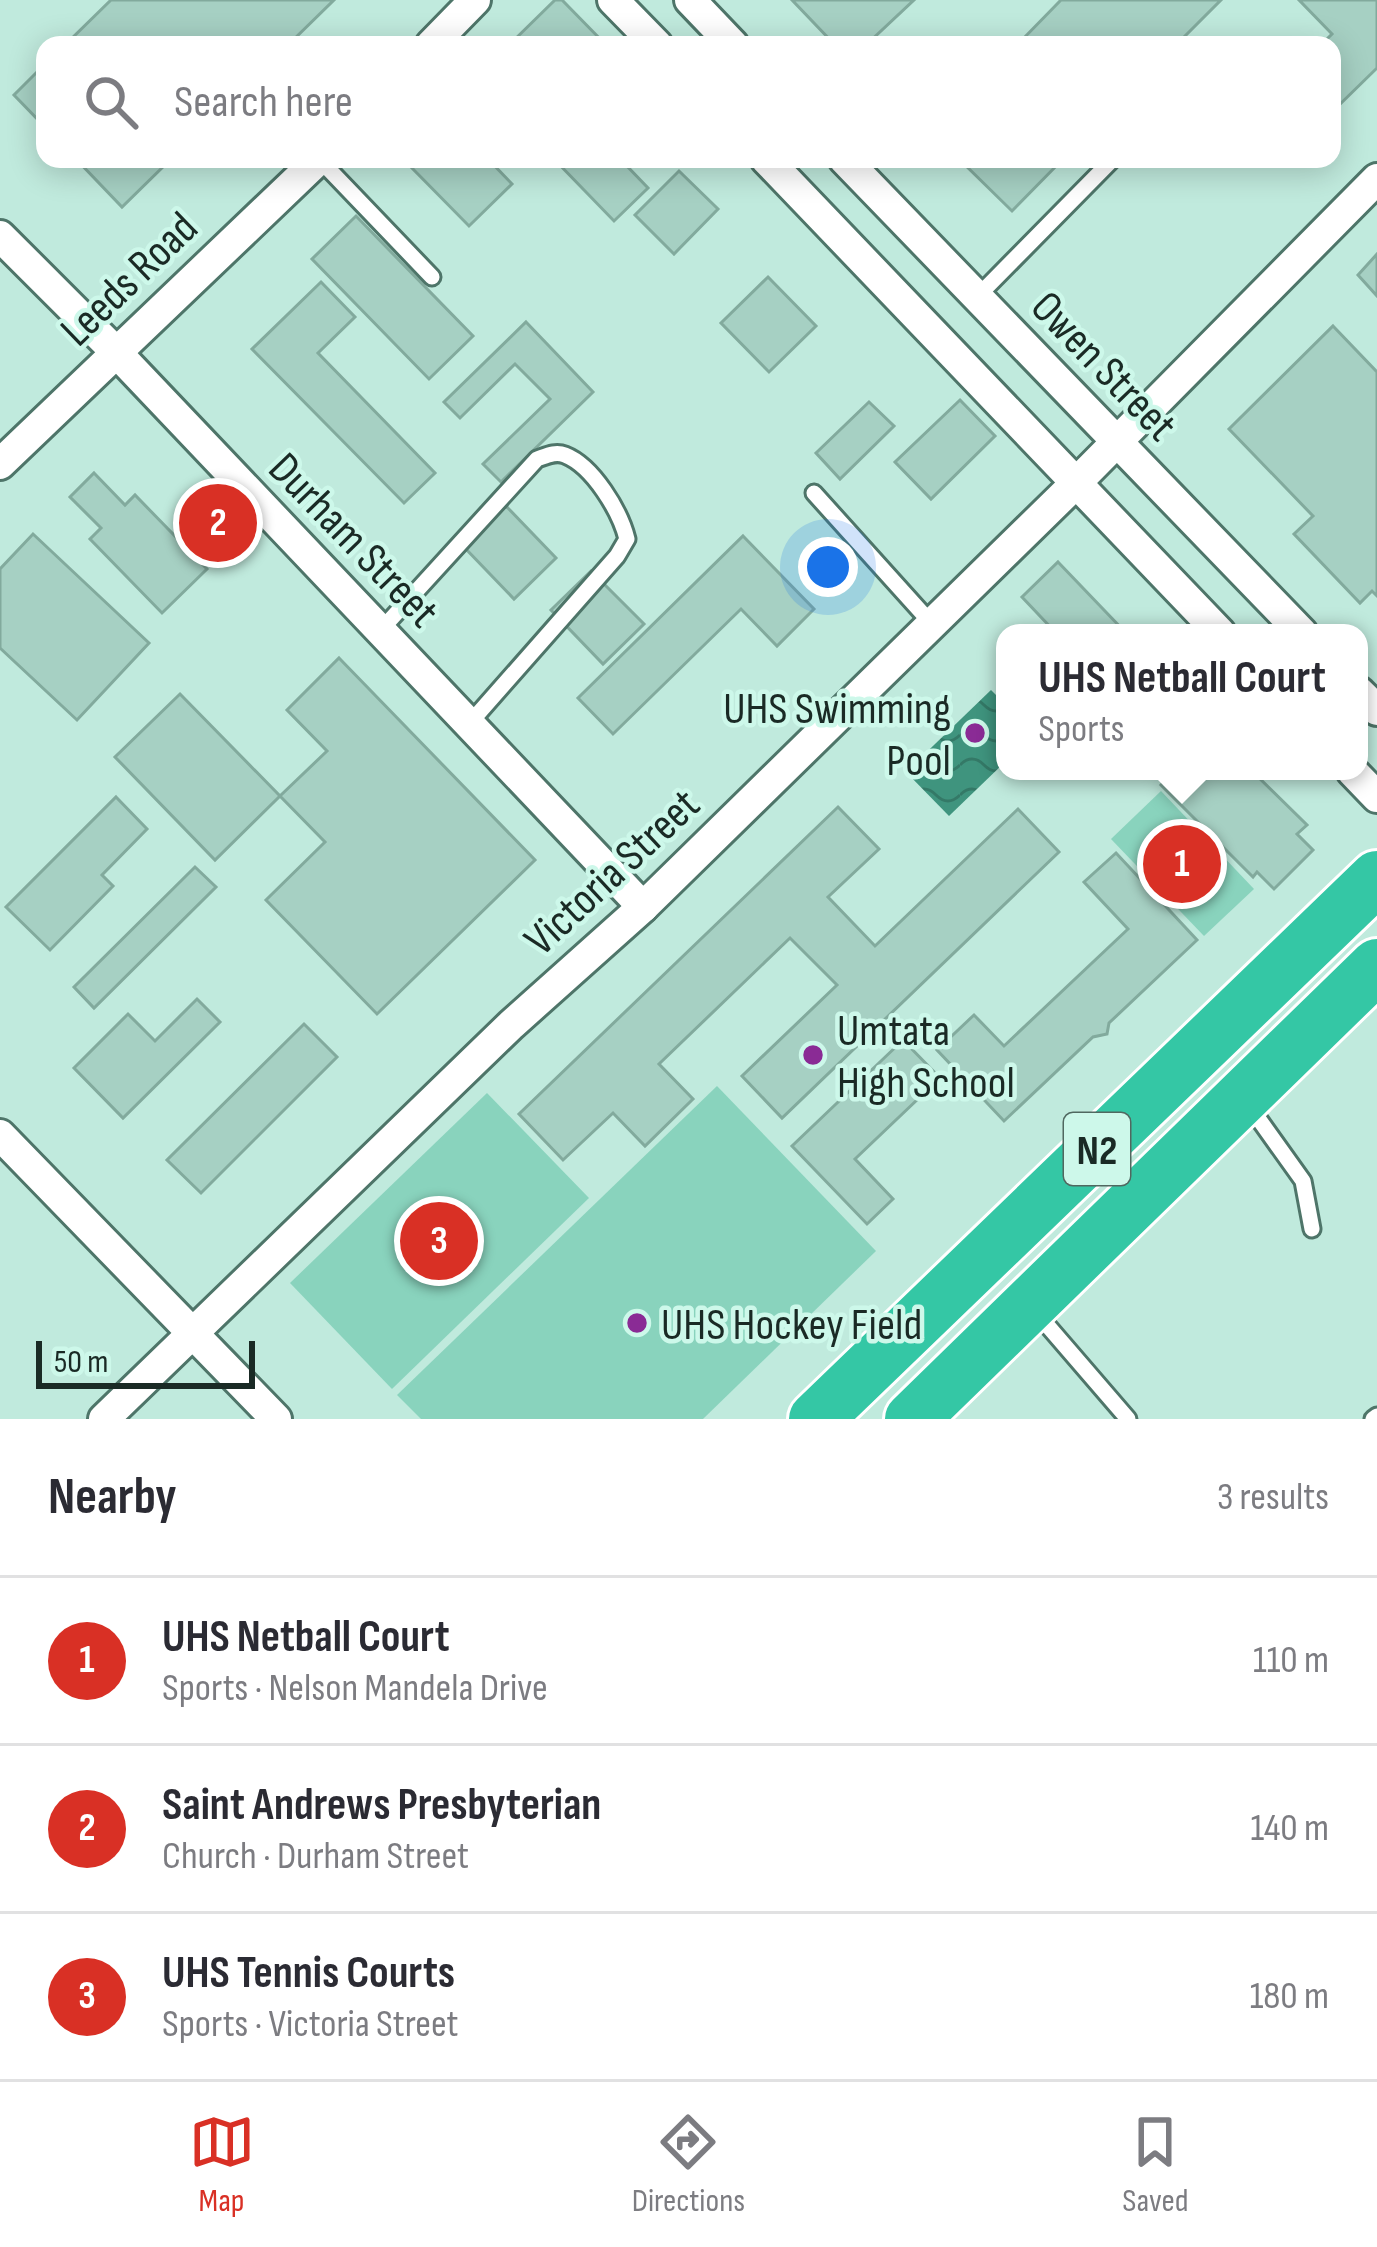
<!DOCTYPE html>
<html lang="en">
<head>
<meta charset="utf-8">
<style>
	body { margin:0; font-family:"Sofia Sans Condensed",sans-serif; background:#f2f2f3; color:#2b2b33 }
	.scale { position:absolute; left:36px; bottom:30px; width:219px; box-sizing:border-box; padding-left:12px; border:6px solid #1a2a25; border-top:0; font-size:33px; line-height:42px; white-space:nowrap; color:#1a2a25; -webkit-text-stroke:9px #cdf8ea; paint-order:stroke }
	.you { position:absolute; left:828px; top:567px; width:42px; height:42px; margin:-30px; border:9px solid #fff; border-radius:50%; background:#1a73e8; box-shadow:0 0 0 18px #1a73e833 }
	.badge { display:grid; place-items:center; width:78px; height:78px; border-radius:50%; background:#d93025; color:#fff; font-size:39px; font-weight:700 }
	.pin { position:absolute; translate:-50% -50%; border:6px solid #fff; box-shadow:0 3px 12px #0006 }
	.popup { position:absolute; left:996px; top:624px; width:372px; height:156px; box-sizing:border-box; display:grid; place-content:center; border-radius:24px; background:#fff; filter:drop-shadow(0 3px 9px #0005); font-size:39px; white-space:nowrap; color:#7c7c81 }
	.popup b { font-size:45px; color:#2b2b33 }
	.popup::after { content:''; position:absolute; left:50%; top:100%; margin-left:-24px; border:24px solid transparent; border-top-color:#fff }
	.list { margin:0; padding:0; list-style:none }
	h2 { display:flex; justify-content:space-between; align-items:center; height:156px; margin:0; padding:0 48px; font-size:51px }
	h2 small { font-size:39px; font-weight:400; color:#7c7c81 }
	.list li { display:grid; grid-template-columns:78px 1fr auto; gap:36px; align-items:center; box-sizing:border-box; height:168px; padding:0 48px; border-top:3px solid #e1e1e2 }
	.list b { display:block; font-size:45px; white-space:nowrap }
	.list p { margin:0; font-size:39px; white-space:nowrap; color:#7c7c81 }
	.list em { font-size:39px; font-style:normal; color:#7c7c81 }
	.icon { flex:none; width:66px; height:66px; fill:none; stroke:currentColor; stroke-width:2; stroke-linecap:round; stroke-linejoin:round }
	.map { position:relative; flex:none; width:1377px; height:1419px; overflow:hidden }
	.search { position:absolute; background:#fff; box-shadow:0 6px 30px #0003; left:36px; right:36px; top:36px; height:132px; display:flex; align-items:center; gap:30px; box-sizing:border-box; padding:0 42px; border-radius:24px; color:#7c7c81; font-size:45px }
	.sheet { height:660px; background:#fff }
	nav { display:flex; justify-content:space-around; align-items:center; box-sizing:border-box; height:168px; border-top:3px solid #e1e1e2; background:#fff; font-size:33px; color:#7c7c81 }
	nav a { display:grid; justify-items:center; gap:6px }
	nav .on { color:#d93025 }
	.map>svg:first-child { display:block }
</style>
</head>
<body>
<div class="map">
<svg width="1377" height="1419" viewBox="0 0 1377 1419">
	<defs>
		<pattern id="water-waves" width="16" height="10" patternUnits="userSpaceOnUse" patternTransform="scale(3)"><rect width="16" height="10" fill="#3f947e"/><path d="M0 5q4-4 8 0t8 0" fill="none" stroke="#347967"/></pattern>
	</defs>
	<rect width="100%" height="100%" fill="#c0eadd"/>
	<g fill="#89d3bd">
		<polygon points="1161,791 1254,889 1204,936 1111,839"/>
		<polygon points="717,1086 876,1251 703,1419 421,1419 397,1395"/>
		<polygon points="487,1093 589,1198 392,1389 290,1283"/>
	</g>
	<polygon fill="url(#water-waves)" points="991,690 1005,704 1005,762 949,816 906,772"/>
	<g fill="#a6d0c3" stroke="#82aa9d" stroke-width="3">
		<polygon points="111,0 334,0 288,45 65,45"/>
		<polygon points="555,0 562,0 606,45 509,45"/>
		<polygon points="792,0 914,0 866,45 835,45"/>
		<polygon points="1061,0 1221,0 1176,45 1017,45"/>
		<polygon points="1299,0 1377,0 1377,68 1332,112 1332,45 1321,45 1332,34"/>
		<polygon points="45,64 45,127 14,95"/>
		<polygon points="76,159 171,159 122,207"/>
		<polygon points="419,159 488,159 512,184 469,226 411,167"/>
		<polygon points="554,159 630,159 625,164 648,188 614,221"/>
		<polygon points="959,159 1063,159 1012,211"/>
		<polygon points="679,171 718,209 674,254 635,215"/>
		<polygon points="356,216 473,336 429,379 312,259"/>
		<polygon points="1377,254 1377,296 1358,275"/>
		<polygon points="768,277 816,326 769,372 721,323"/>
		<polygon points="321,282 355,317 318,353 435,473 404,503 252,349"/>
		<polygon points="526,322 593,392 501,482 483,464 550,399 515,364 460,418 444,402"/>
		<polygon points="1333,326 1377,372 1377,596 1372,591 1360,603 1294,534 1313,516 1229,429"/>
		<polygon points="960,400 995,436 931,499 895,462"/>
		<polygon points="869,402 894,426 840,479 816,453"/>
		<polygon points="94,473 125,505 135,495 207,569 162,613 90,539 101,528 70,497"/>
		<polygon points="506,506 556,558 514,599 464,547"/>
		<polygon points="33,534 149,643 77,720 0,648 0,569"/>
		<polygon points="743,536 814,609 777,646 741,609 613,734 578,698"/>
		<polygon points="1058,562 1126,633 1056,633 1022,597"/>
		<polygon points="591,571 644,624 603,664 551,610"/>
		<polygon points="339,658 535,860 377,1014 266,900 325,842 280,796 327,751 287,710"/>
		<polygon points="180,694 280,796 215,860 115,757"/>
		<polygon points="1175,771 1252,771 1307,825 1297,834 1313,850 1274,889 1257,872 1253,877 1161,785"/>
		<polygon points="116,797 147,829 102,875 113,886 50,950 6,907"/>
		<polygon points="838,807 879,849 828,897 875,946 1018,809 1059,852 782,1118 742,1076 837,985 790,938 659,1064 693,1099 645,1146 613,1113 563,1160 519,1114"/>
		<polygon points="1116,853 1197,940 1109,1023 1107,1034 1093,1037 1004,1121 937,1050 974,1015 1004,1046 1128,929 1084,882"/>
		<polygon points="195,867 216,887 94,1008 74,987"/>
		<polygon points="197,999 220,1022 123,1118 74,1068 128,1014 155,1041"/>
		<polygon points="304,1024 337,1057 201,1193 167,1160"/>
		<polygon points="903,1040 940,1078 855,1159 893,1199 867,1224 792,1146"/>
	</g>
	<g fill="none" stroke-linecap="round" stroke-linejoin="round">
		<g stroke="#4e7569" stroke-width="21">
			<g id="lane">
				<polyline points="319,159 432,277"/>
				<polyline points="977,297 1113,159"/>
				<polyline points="814,493 932,624"/>
				<path d="M 380,631 L 537,459 C 546,456 555,451 565,455 C 593,466 620,511 627,539 L 617,556 L 469,724"/>
				<polyline points="1248,1104 1303,1181 1312,1229"/>
				<polyline points="1035,1311 1128,1419"/>
				<polyline points="1373,1419 1377,1416"/>
			</g>
		</g>
		<g stroke="#4e7569" stroke-width="36">
			<g id="street">
				<polyline points="613,0 657,45"/>
				<polyline points="690,0 733,45"/>
				<polyline points="431,45 475,0"/>
				<polyline points="766,159 1220,633"/>
				<polyline points="844,159 1302,633"/>
				<polyline points="0,236 115,351 643,907"/>
				<polyline points="0,464 319,159"/>
				<polyline points="1359,692 1377,710"/>
				<polyline points="1352,771 1377,797"/>
				<polyline points="0,1135 276,1419"/>
				<polyline points="104,1419 511,1025 643,907 1076,483 1377,179"/>
			</g>
		</g>
		<g stroke="#fff" stroke-width="60">
			<g id="highway">
				<polyline points="816,1419 1377,878"/>
				<polyline points="912,1419 1377,966"/>
			</g>
		</g>
		<use href="#lane" stroke="#fff" stroke-width="15"/>
		<use href="#street" stroke="#fff" stroke-width="30"/>
		<use href="#highway" stroke="#34c7a5" stroke-width="54"/>
	</g>
	<g fill="#8a2b95" stroke="#cdf8ea" stroke-width="4.5">
		<circle cx="975" cy="733" r="12"/>
		<circle cx="813" cy="1055" r="12"/>
		<circle cx="637" cy="1323" r="12"/>
	</g>
	<g text-anchor="middle" stroke-width="9" stroke-linejoin="round" paint-order="stroke">
		<rect fill="#cdf8ea" stroke="#506860" stroke-width="3" x="1064" y="1113" width="66" height="72" rx="9"/>
		<g font-size="42" font-weight="bold" fill="#1a2a25">
			<text x="1097" y="1164">N2</text>
		</g>
		<g font-size="45" fill="#1a2a25" stroke="#cdf8ea">
			<text transform="translate(128 278) rotate(-44)" y="16">Leeds Road</text>
			<text transform="translate(1105 365) rotate(46)" y="16">Owen Street</text>
			<text transform="translate(355 539) rotate(46)" y="16">Durham Street</text>
			<text transform="translate(611 871) rotate(-43)" y="16">Victoria Street</text>
		</g>
		<g font-size="45" fill="#1a2a25" stroke="#cdf8ea" text-anchor="start">
			<text x="951" y="723" text-anchor="end">UHS Swimming<tspan x="951" dy="52">Pool</tspan></text>
			<text x="837" y="1045">Umtata<tspan x="837" dy="52">High School</tspan></text>
			<text x="661" y="1339">UHS Hockey Field</text>
		</g>
	</g>
</svg>
<div class="scale">50 m</div>
<div class="you"></div>
<div class="pin badge" style="left:1182px;top:864px">1</div>
<div class="popup"><b>UHS Netball Court</b>Sports</div>
<div class="pin badge" style="left:218px;top:523px">2</div>
<div class="pin badge" style="left:439px;top:1241px">3</div>
<div class="search"><svg class="icon" aria-label="search" viewBox="0 0 24 24"><circle cx="10" cy="10" r="6"/><path d="M15 15l6 6"/></svg>Search here</div>
</div>
<section class="sheet">
<h2>Nearby<small>3 results</small></h2>
<ul class="list">
<li><span class="badge">1</span><div><b>UHS Netball Court</b><p>Sports · Nelson Mandela Drive</p></div><em>110 m</em></li>
<li><span class="badge">2</span><div><b>Saint Andrews Presbyterian</b><p>Church · Durham Street</p></div><em>140 m</em></li>
<li><span class="badge">3</span><div><b>UHS Tennis Courts</b><p>Sports · Victoria Street</p></div><em>180 m</em></li>
</ul>
</section>
<nav>
<a class="on"><svg class="icon" aria-label="map" viewBox="0 0 24 24"><path d="M3 6l6-2 6 2 6-2v14l-6 2-6-2-6 2zM9 4v14M15 6v14"/></svg>Map</a>
<a><svg class="icon" aria-label="directions" viewBox="0 0 24 24"><path d="M12 3l9 9-9 9-9-9zM9 14v-3h6M13 9l2 2-2 2"/></svg>Directions</a>
<a><svg class="icon" aria-label="saved" viewBox="0 0 24 24"><path d="M7 4h10v16l-5-4-5 4z"/></svg>Saved</a>
</nav>
</body>
</html>
